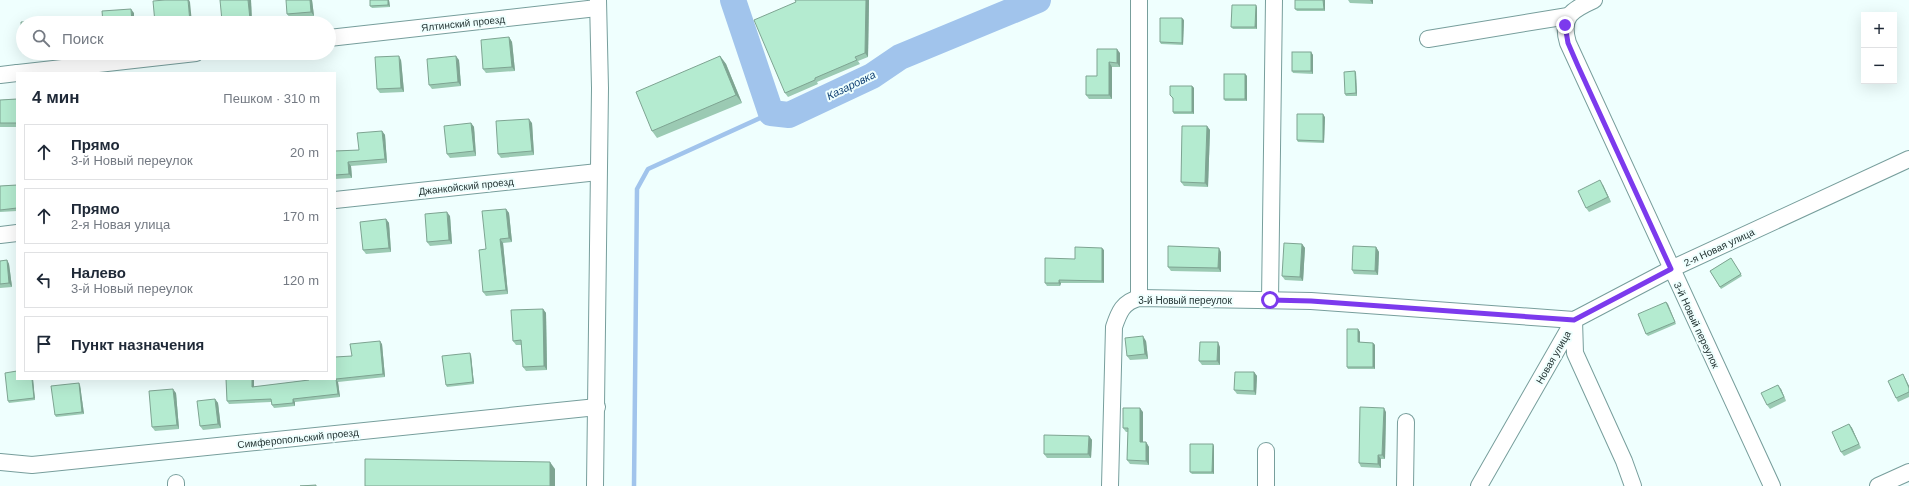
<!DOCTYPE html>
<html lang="ru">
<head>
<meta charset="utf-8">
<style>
	body { margin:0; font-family:Helvetica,sans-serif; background:#f2f2f3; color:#1f2937 }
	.controls { position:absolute; right:12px; top:12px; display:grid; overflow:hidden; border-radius:0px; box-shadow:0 4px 16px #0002 }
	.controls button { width:36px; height:36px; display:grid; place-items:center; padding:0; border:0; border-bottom:1px solid #e0e1e3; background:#fff; color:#1f2937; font:20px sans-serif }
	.stop { position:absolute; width:12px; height:12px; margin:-9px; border:3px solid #7c3aed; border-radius:50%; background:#fff }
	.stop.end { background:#7c3aed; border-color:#fff; box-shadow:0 1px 4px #0008 }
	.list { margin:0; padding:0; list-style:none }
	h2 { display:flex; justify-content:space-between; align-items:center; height:52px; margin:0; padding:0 16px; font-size:17px }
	h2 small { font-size:13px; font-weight:400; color:#747a83 }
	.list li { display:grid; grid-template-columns:26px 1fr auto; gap:12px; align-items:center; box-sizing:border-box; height:56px; margin:0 8px 8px; padding:0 8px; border:1px solid #e0e1e3; border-radius:0px }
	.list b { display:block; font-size:15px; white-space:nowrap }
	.list p { margin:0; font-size:13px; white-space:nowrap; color:#747a83 }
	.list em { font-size:13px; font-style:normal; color:#747a83 }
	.icon { flex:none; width:22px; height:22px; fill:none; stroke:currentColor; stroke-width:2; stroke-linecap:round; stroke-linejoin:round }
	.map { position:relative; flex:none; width:1909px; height:486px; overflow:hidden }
	.search { position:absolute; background:#fff; box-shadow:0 4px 16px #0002; left:16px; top:16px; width:320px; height:44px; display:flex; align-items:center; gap:10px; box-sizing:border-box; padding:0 14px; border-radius:22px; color:#747a83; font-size:15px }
	.panel { position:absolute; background:#fff; box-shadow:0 4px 16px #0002; left:16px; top:72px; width:320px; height:308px; border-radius:0px }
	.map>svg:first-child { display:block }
</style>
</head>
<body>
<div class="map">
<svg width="1909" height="486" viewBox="0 0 1909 486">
	<rect width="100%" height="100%" fill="#effffe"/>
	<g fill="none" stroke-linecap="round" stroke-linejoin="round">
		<polyline stroke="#a1c4ec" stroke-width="4.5" points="634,486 637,189 648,169 771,113"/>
		<polyline stroke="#a1c4ec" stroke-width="26" points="733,0 771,113 789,115 872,76 900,57 1038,0"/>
		<g stroke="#779e9c" stroke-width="18">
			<g id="minor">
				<polyline points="1139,0 1139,298"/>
				<path d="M 1594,0 C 1572,10 1560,16 1568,43 L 1772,486"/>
				<polyline points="329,38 597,8"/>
				<polyline points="1428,39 1568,16"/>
				<polyline points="18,73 196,53"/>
				<polyline points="0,75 17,73"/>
				<polyline points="335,200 598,172"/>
				<polyline points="0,235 17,233"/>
				<polyline points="1270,300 1274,0"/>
				<polyline points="0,462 32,465 597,407"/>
				<polyline points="176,483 176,486"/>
				<polyline points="595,486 600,88 598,0"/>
				<path d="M 1110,486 L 1114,327 C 1119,312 1123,302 1139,298 L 1311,301 L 1574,320 L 1671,269 L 1909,159"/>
				<polyline points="1266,486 1266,451"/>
				<polyline points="1405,486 1406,422"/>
				<polyline points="1479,486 1574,320 1575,353 1624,461 1633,486"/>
				<polyline points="1878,486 1909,472"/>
			</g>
		</g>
		<use href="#minor" stroke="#fff" stroke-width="16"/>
	</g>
	<g fill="#9bcab3">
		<polygon points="251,0 252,23 224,23 222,21"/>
		<polygon points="312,0 314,16 290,18 287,14"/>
		<polygon points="370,0 389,0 390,7 372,8 370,6"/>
		<polygon points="869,0 868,57 858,61 860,64 817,82 818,84 788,97 785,93 796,2"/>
		<polygon points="1325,0 1325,11 1297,11 1295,9"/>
		<polygon points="1348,0 1373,0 1373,4 1350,3"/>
		<polygon points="1257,7 1257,29 1233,29 1231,27"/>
		<polygon points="1184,20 1183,45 1161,44 1160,42"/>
		<polygon points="509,37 512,42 515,71 486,73 483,69"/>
		<polygon points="1097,49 1120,53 1120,67 1112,67 1112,99 1089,99 1086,95 1097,76"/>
		<polygon points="1311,52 1313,55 1313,74 1293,73 1292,71"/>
		<polygon points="720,56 726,64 742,103 657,138 652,131"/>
		<polygon points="401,60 404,92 380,93 377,89"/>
		<polygon points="459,60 461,86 432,89 429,85"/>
		<polygon points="1355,71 1356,73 1357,96 1346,96 1345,94"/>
		<polygon points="1245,74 1247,76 1247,101 1225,101 1224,99"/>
		<polygon points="1192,86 1194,88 1194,114 1174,114 1173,112 1173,99 1170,95"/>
		<polygon points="17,99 17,127 0,127 0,100"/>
		<polygon points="1325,117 1324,143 1298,142 1297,140"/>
		<polygon points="471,123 474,127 476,156 450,158 447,154"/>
		<polygon points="532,123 534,155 501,158 498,154"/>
		<polygon points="1207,126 1210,130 1208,187 1184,186 1181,182"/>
		<polygon points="382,131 385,135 387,163 351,166 352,178 335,179 335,151 359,150"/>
		<polygon points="17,185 17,211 0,212 0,186"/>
		<polygon points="1603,185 1611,202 1589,212 1586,208"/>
		<polygon points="506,209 509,213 512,242 503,243 508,294 486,296 483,292 486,249"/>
		<polygon points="450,216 452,244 430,246 427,242"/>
		<polygon points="386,219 389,223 391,252 366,254 363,250"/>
		<polygon points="1302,244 1305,248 1303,281 1285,280 1282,276"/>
		<polygon points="1376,247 1379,252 1378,275 1354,274 1352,270"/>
		<polygon points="1104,250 1104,283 1061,283 1060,286 1047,286 1045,283 1075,259"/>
		<polygon points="1221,252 1221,272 1171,271 1168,267"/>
		<polygon points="1731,258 1742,276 1721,289 1710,271"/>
		<polygon points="7,260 9,264 12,287 0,288 0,261"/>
		<polygon points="1666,302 1676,324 1648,336 1646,334"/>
		<polygon points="543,309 546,313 547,370 526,371 523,367 521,345 516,345 513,341"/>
		<polygon points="1358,329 1360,332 1360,342 1373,343 1375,345 1375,369 1348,369 1347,367"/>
		<polygon points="1146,341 1148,359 1130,360 1127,356"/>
		<polygon points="382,344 385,377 338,382 340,397 295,402 295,406 274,408 272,405 271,402 229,404 227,401 226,379 254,379 254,387 309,380 352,356"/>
		<polygon points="1220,347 1220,365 1202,365 1199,361"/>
		<polygon points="471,355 474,384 447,387 446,385"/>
		<polygon points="1254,372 1257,376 1256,395 1237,394 1234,390"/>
		<polygon points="1905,378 1909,386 1909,397 1898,402 1896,398"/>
		<polygon points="33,379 35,400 9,403 8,401"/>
		<polygon points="80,385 84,414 56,417 55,415"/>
		<polygon points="1781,389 1786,401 1770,409 1767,405"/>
		<polygon points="176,393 179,429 155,431 152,427"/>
		<polygon points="215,399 218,403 221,428 203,430 200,426"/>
		<polygon points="1143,412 1143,442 1146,442 1149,447 1149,465 1130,464 1127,460 1128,432 1126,432 1123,428"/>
		<polygon points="1386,412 1385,459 1381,459 1381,468 1361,467 1359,463"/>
		<polygon points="1849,424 1852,428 1861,448 1844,456 1841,452"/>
		<polygon points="1089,436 1092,440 1091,458 1047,458 1044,454"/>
		<polygon points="1214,446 1214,474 1192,474 1190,472"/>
	</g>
	<g fill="#7ea492">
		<polygon points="188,0 189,0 190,2 192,23 190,23 190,22"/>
		<polygon points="248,0 251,0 252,23 250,19"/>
		<polygon points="310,0 312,0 314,16 311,12"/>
		<polygon points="388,0 389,0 390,7 388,5"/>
		<polygon points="866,0 869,0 868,57 865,53"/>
		<polygon points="1323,0 1325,0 1325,11 1324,9"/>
		<polygon points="1370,0 1373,0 1373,4"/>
		<polygon points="1256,5 1257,7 1257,29 1255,27"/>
		<polygon points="131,9 134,13 134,23 132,23"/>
		<polygon points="1182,18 1184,20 1183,45 1182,43"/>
		<polygon points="509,37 512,42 515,71 512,67"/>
		<polygon points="1117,49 1120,53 1120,67 1117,63"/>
		<polygon points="1311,52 1313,55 1313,74 1311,71"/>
		<polygon points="399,56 401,60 404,92 401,88"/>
		<polygon points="456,56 459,60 461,86 458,82"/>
		<polygon points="720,56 726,64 742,103 736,95"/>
		<polygon points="1109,62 1112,67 1112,99 1109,95"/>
		<polygon points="1355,71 1356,73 1357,96 1356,93"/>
		<polygon points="1245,74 1247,76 1247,101 1245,99"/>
		<polygon points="1192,86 1194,88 1194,114 1192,112"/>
		<polygon points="1323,114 1325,117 1324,143 1323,141"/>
		<polygon points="529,119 532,123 534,155 532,151"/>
		<polygon points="471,123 474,127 476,156 474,151"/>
		<polygon points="1207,126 1210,130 1208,187 1205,183"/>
		<polygon points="382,131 385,135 387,163 385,159"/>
		<polygon points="348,162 351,166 352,178 349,174"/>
		<polygon points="1600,180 1603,185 1611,202 1608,197"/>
		<polygon points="506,209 509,213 512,242 509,238"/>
		<polygon points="447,212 450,216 452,244 449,240"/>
		<polygon points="386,219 389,223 391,252 389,248"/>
		<polygon points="500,239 503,243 508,294 506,290"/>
		<polygon points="1302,244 1305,248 1303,281 1300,277"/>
		<polygon points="1376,247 1379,252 1378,275 1375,271"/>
		<polygon points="1102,248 1104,250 1104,283 1102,281"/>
		<polygon points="1219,248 1221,252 1221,272 1218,268"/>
		<polygon points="7,260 9,264 12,287 9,283"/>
		<polygon points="1059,280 1061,283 1060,286 1059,283"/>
		<polygon points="1666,302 1668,304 1676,324 1675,322"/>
		<polygon points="543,309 546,313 547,370 544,366"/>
		<polygon points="1358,329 1360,332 1360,345 1358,342"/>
		<polygon points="1143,336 1146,341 1148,359 1145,354"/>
		<polygon points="380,341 382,344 385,377 383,374"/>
		<polygon points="1218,342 1220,347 1220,365 1217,361"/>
		<polygon points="1373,343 1375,345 1375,369 1373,367"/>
		<polygon points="470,353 471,355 474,384 473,382"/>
		<polygon points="1254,372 1257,376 1256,395 1254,391"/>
		<polygon points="1903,374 1909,386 1909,388"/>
		<polygon points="32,379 33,379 35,400 34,398"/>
		<polygon points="252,379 254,379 254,390 252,387"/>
		<polygon points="336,379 338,382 340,397 338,394"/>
		<polygon points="79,383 80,385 84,414 82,412"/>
		<polygon points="1778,385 1781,389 1786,401"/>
		<polygon points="173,389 176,393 179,429 177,425"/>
		<polygon points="215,399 218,403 221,428 218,424"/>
		<polygon points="293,399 295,402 295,406 293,403"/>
		<polygon points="1140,408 1143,412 1143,446 1140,442"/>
		<polygon points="1384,408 1386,412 1385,459 1382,455"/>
		<polygon points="1849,424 1852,428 1861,448"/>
		<polygon points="1089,436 1092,440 1091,458 1088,454"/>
		<polygon points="1146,442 1149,447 1149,465 1146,461"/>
		<polygon points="1213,444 1214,446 1214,474 1212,472"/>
		<polygon points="1378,455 1381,459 1381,468 1378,464"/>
		<polygon points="550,462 555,469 555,486 550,486"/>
	</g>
	<g fill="#b4ebd0" stroke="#7ea492">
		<polygon points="165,0 188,0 190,22 182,23 155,23 153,1"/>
		<polygon points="220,0 248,0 250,19 222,21"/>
		<polygon points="286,0 310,0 311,12 287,14"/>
		<polygon points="370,0 388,0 388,5 370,6"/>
		<polygon points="795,0 866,0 865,53 855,57 857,60 815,78 815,80 785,93 754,20 796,2"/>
		<polygon points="1295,0 1323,0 1324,9 1295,9"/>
		<polygon points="1232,5 1256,5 1255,27 1231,27"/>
		<polygon points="131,9 132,23 103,23 102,11"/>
		<polygon points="1160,18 1182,18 1182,43 1160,42"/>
		<polygon points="42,21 43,23 23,23 23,44 22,44 21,22"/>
		<polygon points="509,37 512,67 483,69 481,40"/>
		<polygon points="1097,49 1117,49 1117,63 1109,62 1109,95 1086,95 1086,76 1097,76"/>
		<rect x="1292" y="52" width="19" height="19"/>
		<polygon points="399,56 401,88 377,89 375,57"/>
		<polygon points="456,56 458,82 429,85 427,59"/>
		<polygon points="720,56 736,95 652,131 636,92"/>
		<polygon points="1355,71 1356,93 1345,94 1344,72"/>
		<rect x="1224" y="74" width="21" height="25"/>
		<polygon points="1170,86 1192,86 1192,112 1173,112 1173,98 1170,95"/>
		<polygon points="17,99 17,123 0,123 0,100"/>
		<polygon points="1297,114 1323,114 1323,141 1297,140"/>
		<polygon points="529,119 532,151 498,154 496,121"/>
		<polygon points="471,123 474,151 447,154 444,126"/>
		<polygon points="1182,126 1207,126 1205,183 1181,182"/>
		<polygon points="382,131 385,159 348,162 349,174 335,175 335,151 359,150 357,133"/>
		<polygon points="1600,180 1608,197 1586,208 1578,191"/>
		<polygon points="17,185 17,208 0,210 0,186"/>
		<polygon points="506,209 509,238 500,239 506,290 483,292 479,250 486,249 482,211"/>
		<polygon points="447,212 449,240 427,242 425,214"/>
		<polygon points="386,219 389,248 363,250 360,222"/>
		<polygon points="1284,243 1302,244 1300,277 1282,276"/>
		<polygon points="1168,246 1219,248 1218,268 1168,267"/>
		<polygon points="1353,246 1376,247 1375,271 1352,270"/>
		<polygon points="1075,247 1102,248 1102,281 1059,280 1059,283 1045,283 1045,258 1075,259"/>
		<polygon points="1731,258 1741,274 1720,287 1710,271"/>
		<polygon points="7,260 9,283 0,284 0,261"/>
		<polygon points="1666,302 1675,322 1646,334 1638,314"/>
		<polygon points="543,309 544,366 523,367 521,340 513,341 511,310"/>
		<polygon points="1347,329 1358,329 1358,342 1373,343 1373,367 1347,367"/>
		<polygon points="1143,336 1145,354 1127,356 1125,338"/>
		<polygon points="380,341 383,374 336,379 338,394 293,399 293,403 272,405 271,399 227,401 226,379 252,379 252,387 309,380 308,379 335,379 335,357 352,356 350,344"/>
		<polygon points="1200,342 1218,342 1217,361 1199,361"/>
		<polygon points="470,353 473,382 446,385 442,356"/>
		<polygon points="17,371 17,379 32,379 34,398 8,401 5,373"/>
		<polygon points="1235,372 1254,372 1254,391 1234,390"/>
		<polygon points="1903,374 1909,388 1909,392 1896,398 1888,381"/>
		<polygon points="79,383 82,412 55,415 51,386"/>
		<polygon points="1778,385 1784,397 1767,405 1761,393"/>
		<polygon points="173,389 177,425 152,427 149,391"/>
		<polygon points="215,399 218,424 200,426 197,401"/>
		<polygon points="1360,407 1384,408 1382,455 1378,455 1378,464 1359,463"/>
		<polygon points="1123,408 1140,408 1140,442 1146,442 1146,461 1127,460 1128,428 1123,428"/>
		<polygon points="1849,424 1859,444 1841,452 1832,432"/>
		<polygon points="1044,435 1089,436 1088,454 1044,454"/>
		<polygon points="1190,444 1213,444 1212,472 1190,472"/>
		<polygon points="365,459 550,462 550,486 365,486"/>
		<polygon points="316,485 316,486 300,486"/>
	</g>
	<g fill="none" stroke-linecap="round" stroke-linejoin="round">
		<polyline stroke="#7c3aed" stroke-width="5" points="1270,300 1311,301 1574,320 1671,269 1578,66 1568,43 1565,25"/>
	</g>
	<g text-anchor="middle" stroke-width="4" stroke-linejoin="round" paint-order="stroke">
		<g font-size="10" fill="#253534" stroke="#effffe">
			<text transform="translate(463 23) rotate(-6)" y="4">Ялтинский проезд</text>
			<text transform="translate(466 186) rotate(-6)" y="4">Джанкойский проезд</text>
			<text transform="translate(1719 247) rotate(-25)" y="4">2-я Новая улица</text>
			<text x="1185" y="304">3-й Новый переулок</text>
			<text transform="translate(1697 325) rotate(65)" y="4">3-й Новый переулок</text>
			<text transform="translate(1553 357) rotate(-60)" y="4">Новая улица</text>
			<text transform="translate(298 438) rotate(-6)" y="4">Симферопольский проезд</text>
		</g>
		<g font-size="11" font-style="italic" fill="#154577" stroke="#effffe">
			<text transform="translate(851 85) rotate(-26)" y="4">Казаровка</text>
		</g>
	</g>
</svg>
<div class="controls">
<button>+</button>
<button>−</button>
</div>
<div class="stop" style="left:1270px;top:300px"></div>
<div class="stop end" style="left:1565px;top:25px"></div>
<div class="search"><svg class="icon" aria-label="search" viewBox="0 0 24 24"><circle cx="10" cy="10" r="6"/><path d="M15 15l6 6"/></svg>Поиск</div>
<section class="panel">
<h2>4 мин<small>Пешком · 310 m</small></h2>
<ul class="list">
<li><svg class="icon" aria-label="ahead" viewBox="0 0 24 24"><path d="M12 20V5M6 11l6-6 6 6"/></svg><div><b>Прямо</b><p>3-й Новый переулок</p></div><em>20 m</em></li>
<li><svg class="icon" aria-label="ahead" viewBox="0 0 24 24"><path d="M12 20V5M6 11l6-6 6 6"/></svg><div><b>Прямо</b><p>2-я Новая улица</p></div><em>170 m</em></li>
<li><svg class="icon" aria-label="left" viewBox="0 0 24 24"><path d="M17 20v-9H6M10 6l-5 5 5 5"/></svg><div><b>Налево</b><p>3-й Новый переулок</p></div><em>120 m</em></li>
<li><svg class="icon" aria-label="arrive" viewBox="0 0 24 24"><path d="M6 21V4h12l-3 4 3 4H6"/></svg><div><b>Пункт назначения</b></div></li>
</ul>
</section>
</div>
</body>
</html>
